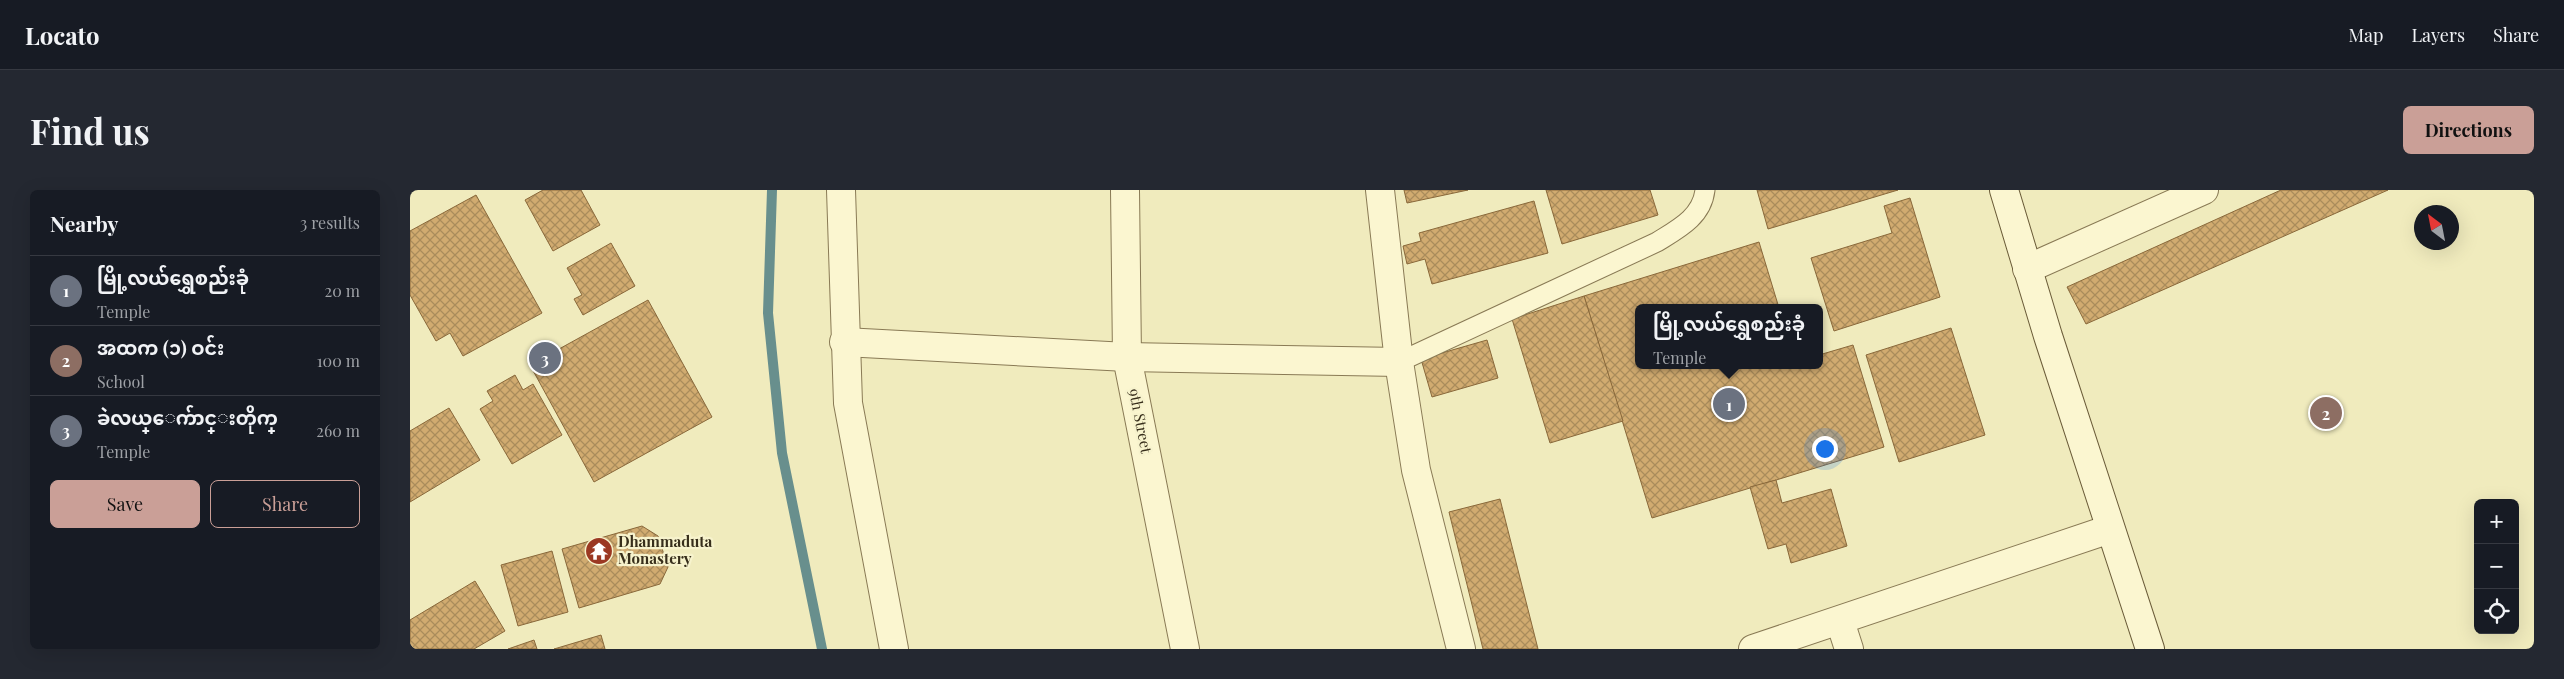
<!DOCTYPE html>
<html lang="en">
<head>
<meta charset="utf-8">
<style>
	body { margin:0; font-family:"Playfair Display","Noto Sans Myanmar",serif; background:#242831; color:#f1f3f6 }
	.controls { position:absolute; right:15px; bottom:15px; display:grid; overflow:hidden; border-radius:8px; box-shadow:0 5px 20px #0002 }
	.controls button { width:45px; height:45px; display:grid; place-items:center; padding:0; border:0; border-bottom:1px solid #363941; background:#171b24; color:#f1f3f6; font:25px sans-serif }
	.compass { position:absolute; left:2004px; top:15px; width:45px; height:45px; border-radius:50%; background:#171b24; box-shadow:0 5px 20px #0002; rotate:328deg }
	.you { position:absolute; left:1414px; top:258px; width:18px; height:18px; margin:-12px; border:4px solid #fff; border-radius:50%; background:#1a73e8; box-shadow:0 0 0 8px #1a73e833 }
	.badge { display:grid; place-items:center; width:32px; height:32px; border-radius:50%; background:#ca9f97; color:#fff; font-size:16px; font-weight:700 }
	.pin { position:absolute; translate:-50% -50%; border:2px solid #fff; box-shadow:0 1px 5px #0006 }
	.popup { position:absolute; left:1225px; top:114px; width:188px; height:65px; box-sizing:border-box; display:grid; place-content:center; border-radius:8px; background:#171b24; filter:drop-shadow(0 1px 4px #0005); font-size:16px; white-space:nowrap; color:#9ea1a6 }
	.popup b { font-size:19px; color:#f1f3f6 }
	.popup::after { content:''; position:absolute; left:50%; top:100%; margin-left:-10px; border:10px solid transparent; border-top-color:#171b24 }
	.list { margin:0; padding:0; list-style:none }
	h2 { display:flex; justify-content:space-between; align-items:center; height:65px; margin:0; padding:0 20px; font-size:21px }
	h2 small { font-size:16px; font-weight:400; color:#9ea1a6 }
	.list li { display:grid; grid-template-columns:32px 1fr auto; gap:15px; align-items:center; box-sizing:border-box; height:70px; padding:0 20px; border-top:1px solid #363941 }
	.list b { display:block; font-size:19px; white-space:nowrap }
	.list p { margin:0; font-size:16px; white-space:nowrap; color:#9ea1a6 }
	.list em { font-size:16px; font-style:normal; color:#9ea1a6 }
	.actions { display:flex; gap:10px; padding:15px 20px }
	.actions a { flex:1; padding:11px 0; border:1px solid #ca9f97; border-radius:8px; text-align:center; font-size:18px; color:#ca9f97 }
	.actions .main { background:#ca9f97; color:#111 }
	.icon { flex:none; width:28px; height:28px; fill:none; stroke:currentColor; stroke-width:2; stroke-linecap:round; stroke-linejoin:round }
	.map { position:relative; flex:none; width:2124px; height:459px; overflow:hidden; border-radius:8px }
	header { display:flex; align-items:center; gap:30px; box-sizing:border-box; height:70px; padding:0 25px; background:#171b24; border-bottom:1px solid #363941 }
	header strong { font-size:24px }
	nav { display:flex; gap:28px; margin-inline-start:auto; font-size:18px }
	.intro { display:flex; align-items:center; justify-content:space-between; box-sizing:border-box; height:120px; padding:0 30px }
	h1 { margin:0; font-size:35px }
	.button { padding:12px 22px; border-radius:8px; background:#ca9f97; color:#111; font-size:18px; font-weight:700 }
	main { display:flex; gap:30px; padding:0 30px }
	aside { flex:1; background:#171b24; border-radius:8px; box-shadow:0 5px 20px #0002 }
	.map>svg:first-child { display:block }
</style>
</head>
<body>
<header>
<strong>Locato</strong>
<nav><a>Map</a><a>Layers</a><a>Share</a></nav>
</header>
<div class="intro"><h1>Find us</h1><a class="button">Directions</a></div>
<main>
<aside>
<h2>Nearby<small>3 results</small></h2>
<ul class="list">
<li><span class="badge" style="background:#6b7280">1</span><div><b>မြို့လယ်ရွှေစည်းခုံ</b><p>Temple</p></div><em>20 m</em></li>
<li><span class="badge" style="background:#8d6e63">2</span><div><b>အထက (၁) ဝင်း</b><p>School</p></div><em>100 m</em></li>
<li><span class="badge" style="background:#6b7280">3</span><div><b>ခဲလယ္ေက်ာင္းတိုက္</b><p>Temple</p></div><em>260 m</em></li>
</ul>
<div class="actions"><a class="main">Save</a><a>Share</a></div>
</aside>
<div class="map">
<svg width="2124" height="459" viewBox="0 0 2124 459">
	<defs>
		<pattern id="building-cross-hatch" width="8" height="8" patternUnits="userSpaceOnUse" patternTransform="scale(1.25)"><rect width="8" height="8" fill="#d1ab70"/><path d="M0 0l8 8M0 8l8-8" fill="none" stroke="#aa8c5b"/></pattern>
	</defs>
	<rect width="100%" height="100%" fill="#f0ebbd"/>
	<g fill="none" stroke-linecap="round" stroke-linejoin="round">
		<polyline stroke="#688f8d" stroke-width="10" points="362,0 358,123 372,263 412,459"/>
	</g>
	<g fill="url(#building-cross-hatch)" stroke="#89683a">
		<polygon points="133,0 171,0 190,35 143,61 115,10"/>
		<polygon points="994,0 1058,0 997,13"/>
		<polygon points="1136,0 1240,0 1248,25 1152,54"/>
		<polygon points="1347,0 1488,0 1358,39"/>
		<polygon points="1871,0 1978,0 1676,134 1657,97"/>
		<polygon points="66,5 132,123 53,166 40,143 26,151 0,105 0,41"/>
		<polygon points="1500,8 1530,107 1424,141 1401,68 1482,43 1474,16"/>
		<polygon points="1124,11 1138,63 1022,94 1015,69 997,74 993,56 1011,51 1009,43"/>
		<polygon points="1349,52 1369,118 1229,118 1229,175 1409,175 1409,165 1443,155 1474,257 1242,328 1174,106"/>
		<polygon points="201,53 225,96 173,125 164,109 172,105 157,78"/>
		<polygon points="1174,106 1213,231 1140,253 1102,129"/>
		<polygon points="238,110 302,227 184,292 120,175"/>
		<polygon points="1541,138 1575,245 1489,272 1456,165"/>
		<polygon points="1077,150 1088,188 1022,207 1011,169"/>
		<polygon points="105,185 113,200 123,194 152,245 102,274 70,219 83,211 77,201"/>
		<polygon points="39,218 70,270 0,312 0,241"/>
		<polygon points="1366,290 1372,313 1421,299 1437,356 1381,373 1376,354 1358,359 1340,297"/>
		<polygon points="1090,309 1128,459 1073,459 1039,322"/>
		<polygon points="232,336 248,346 258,377 250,394 169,418 152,359"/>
		<polygon points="142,361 158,422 108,436 91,375"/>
		<polygon points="65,391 95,441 64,459 0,459 0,430"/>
		<polygon points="191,445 195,459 144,459"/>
		<polygon points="124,450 127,459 98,459"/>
	</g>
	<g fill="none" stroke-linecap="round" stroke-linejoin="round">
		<g stroke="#897a55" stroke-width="21">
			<path id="lane" d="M 989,172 L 1247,52 C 1268,39 1292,27 1295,0"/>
		</g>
		<g stroke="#897a55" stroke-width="30">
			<g id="street">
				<polyline points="431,0 438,213 484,459"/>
				<polyline points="715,0 717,167 775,459"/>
				<polyline points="970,0 989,172 1006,280 1051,459"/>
				<polyline points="1617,79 1794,0"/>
				<polyline points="434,152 717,167 989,172"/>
				<polyline points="1430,431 1439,459"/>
				<polyline points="1343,459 1700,339"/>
			</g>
		</g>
		<g stroke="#6a5b38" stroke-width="30">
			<polyline id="secondary" points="1594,0 1638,146 1740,459"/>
		</g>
		<use href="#lane" stroke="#fbf6d0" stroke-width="19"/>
		<use href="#street" stroke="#fbf6d0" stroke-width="28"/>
		<use href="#secondary" stroke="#fbf6d0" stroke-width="28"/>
	</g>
	<defs>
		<g id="temple-disc" transform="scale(1.4375)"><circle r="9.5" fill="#9b3822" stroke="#f7f3cd"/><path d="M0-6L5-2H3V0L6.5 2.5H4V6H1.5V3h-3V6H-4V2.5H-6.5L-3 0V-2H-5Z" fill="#fff"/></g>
	</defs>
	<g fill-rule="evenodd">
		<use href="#temple-disc" x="189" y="361"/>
	</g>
	<g text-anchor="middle" stroke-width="4.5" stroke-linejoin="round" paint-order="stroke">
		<g font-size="15" fill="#372e1b" stroke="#f7f3cd">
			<text transform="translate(730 231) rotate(79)" y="5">9th Street</text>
		</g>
		<g font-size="15" font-weight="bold" fill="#372e1b" stroke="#f7f3cd" text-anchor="start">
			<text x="208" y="357">Dhammaduta<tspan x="208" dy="17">Monastery</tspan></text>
		</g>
	</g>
</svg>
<div class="controls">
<button>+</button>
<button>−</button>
<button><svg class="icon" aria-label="locate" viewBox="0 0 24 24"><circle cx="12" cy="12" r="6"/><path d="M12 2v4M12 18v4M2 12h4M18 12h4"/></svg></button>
</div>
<svg class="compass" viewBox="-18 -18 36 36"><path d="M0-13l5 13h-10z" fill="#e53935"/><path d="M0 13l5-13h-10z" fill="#9ea1a6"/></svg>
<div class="you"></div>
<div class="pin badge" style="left:1319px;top:214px;background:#6b7280">1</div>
<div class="popup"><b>မြို့လယ်ရွှေစည်းခုံ</b>Temple</div>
<div class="pin badge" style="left:1916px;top:223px;background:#8d6e63">2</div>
<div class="pin badge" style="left:135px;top:168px;background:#6b7280">3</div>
</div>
</main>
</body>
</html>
